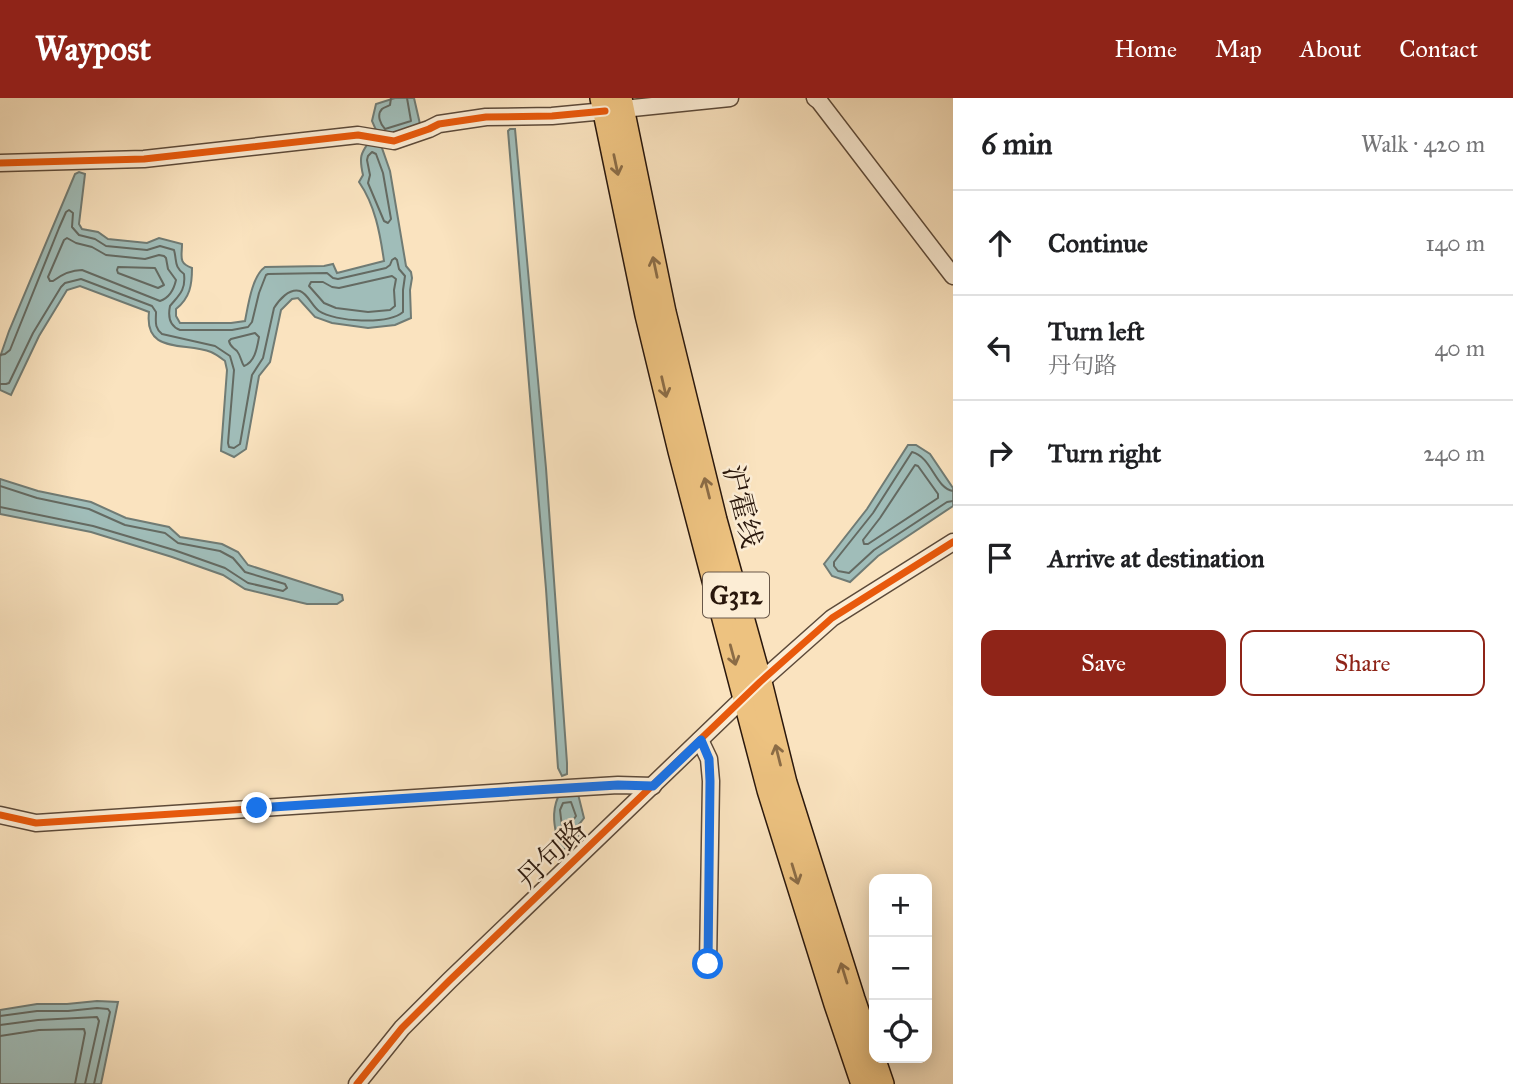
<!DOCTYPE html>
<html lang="en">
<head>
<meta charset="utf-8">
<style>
	body { margin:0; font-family:"IM FELL Great Primer","Noto Serif SC",serif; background:#f2f2f2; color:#202124 }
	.controls { position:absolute; right:21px; bottom:21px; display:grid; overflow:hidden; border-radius:14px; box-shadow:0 4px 18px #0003 }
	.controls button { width:63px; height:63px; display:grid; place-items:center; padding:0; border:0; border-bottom:2px solid #e0e0e0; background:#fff; color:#202124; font:35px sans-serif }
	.stop { position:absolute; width:21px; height:21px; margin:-16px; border:5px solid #1a73e8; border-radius:50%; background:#fff }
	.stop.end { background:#1a73e8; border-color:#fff; box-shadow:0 2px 7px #0008 }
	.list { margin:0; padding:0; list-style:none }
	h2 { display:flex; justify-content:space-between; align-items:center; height:91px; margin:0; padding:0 28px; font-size:30px }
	h2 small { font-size:23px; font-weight:400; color:#757577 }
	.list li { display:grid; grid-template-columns:46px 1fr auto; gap:21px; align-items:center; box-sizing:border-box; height:105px; padding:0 28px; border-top:2px solid #e0e0e0 }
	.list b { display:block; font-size:26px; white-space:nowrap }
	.list p { margin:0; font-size:23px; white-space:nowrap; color:#757577 }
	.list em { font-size:23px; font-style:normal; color:#757577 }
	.actions { display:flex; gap:14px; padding:21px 28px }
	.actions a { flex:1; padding:16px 0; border:2px solid #8f2418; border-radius:14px; text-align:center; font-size:24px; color:#8f2418 }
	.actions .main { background:#8f2418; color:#fff }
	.icon { flex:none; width:38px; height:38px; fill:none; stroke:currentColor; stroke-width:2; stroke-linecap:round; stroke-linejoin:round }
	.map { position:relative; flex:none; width:953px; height:986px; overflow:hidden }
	header { display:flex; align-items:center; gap:42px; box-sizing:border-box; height:98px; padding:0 35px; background:#8f2418; color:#fff }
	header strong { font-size:33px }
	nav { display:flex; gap:38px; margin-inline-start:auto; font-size:24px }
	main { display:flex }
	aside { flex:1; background:#fff }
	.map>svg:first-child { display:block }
</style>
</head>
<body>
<header>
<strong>Waypost</strong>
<nav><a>Home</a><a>Map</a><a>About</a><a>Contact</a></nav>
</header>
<main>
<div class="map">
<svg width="953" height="986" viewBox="0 0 953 986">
	<rect width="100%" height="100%" fill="#fae3bf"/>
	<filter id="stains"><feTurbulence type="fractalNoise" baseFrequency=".00286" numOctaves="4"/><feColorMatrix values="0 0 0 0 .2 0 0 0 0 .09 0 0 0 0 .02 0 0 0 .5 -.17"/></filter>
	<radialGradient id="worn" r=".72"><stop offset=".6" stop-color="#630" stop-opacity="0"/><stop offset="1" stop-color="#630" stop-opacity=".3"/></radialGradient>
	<g fill="#a0bdb9" stroke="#707b74" stroke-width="2">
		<path d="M 395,0 L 414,0 L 420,26 L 389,38 L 382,50 L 390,73 L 406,168 L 411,174 L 412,180 L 410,192 L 411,220 L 395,227 L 368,230 L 332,225 L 315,219 L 298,200 L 292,201 L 281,212 L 270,264 L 259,278 L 246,351 L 234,359 L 221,353 L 227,272 L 225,263 C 221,260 216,256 211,254 C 184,244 144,256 149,214 L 80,188 L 67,192 L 39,238 L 11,297 L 0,292 L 0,259 L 9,233 L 75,76 L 79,74 L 85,76 L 79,126 L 82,131 L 98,134 L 108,141 L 147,145 L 159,140 L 182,146 C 182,159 178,165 192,170 C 192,187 190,200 176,211 L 176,218 L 180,225 L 231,225 L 245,223 C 248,208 252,178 265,169 L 324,168 L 333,166 L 337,175 L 384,163 C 380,135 375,107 359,84 L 363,77 C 357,51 365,54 376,32 L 372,23 L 376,6 Z"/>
		<polygon points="510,31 515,31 546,370 567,665 567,676 562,678 558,670 546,491 508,33"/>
		<polygon points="908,347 916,347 930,356 953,390 953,408 878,458 850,484 832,478 824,466 867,411"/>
		<polygon points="0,381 38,393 91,404 126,420 169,429 180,439 222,446 238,454 248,467 342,497 343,502 337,506 307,506 245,491 223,477 172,459 91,434 0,416"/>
		<path d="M 571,696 L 578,696 L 584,720 L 577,729 L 579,740 L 560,754 C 556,734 550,718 558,699 Z"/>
		<polygon points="97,903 118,904 101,986 0,986 0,912 37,906 67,906"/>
	</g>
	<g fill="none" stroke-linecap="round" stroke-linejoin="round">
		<g stroke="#646a62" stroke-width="2">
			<path d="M 391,0 L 390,7 C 387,9 384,9 382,11 C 376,17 381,27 385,31 L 411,23 L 407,0"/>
			<polygon points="372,54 376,56 383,75 391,121 388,125 384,123 368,85 370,77 367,62 368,58"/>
			<path d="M 67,140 L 76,145 L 92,149 L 106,157 L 145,161 L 159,157 L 164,158 L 166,160 L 168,171 L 176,182 C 174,191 169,200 160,203 L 82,172 C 71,172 61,177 53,183 L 50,183 L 48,179 L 64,142 Z"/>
			<polygon points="118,169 155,170 164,187 158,190 118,175 117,172"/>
			<polygon points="392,178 396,181 394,192 395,208 390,212 368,214 336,210 324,205 309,188 311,184 323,184 332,189 339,190"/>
			<path d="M 255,235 L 259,239 C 257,250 255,264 244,268 C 241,264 241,258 237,253 C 233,249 230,249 229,243 L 231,241 Z"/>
			<path d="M 0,257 L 5,256 L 10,252 L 59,130 L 66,114 L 69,112 L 73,115 L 72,129 L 79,137 L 95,141 L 106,148 L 147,152 L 160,148 L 174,152 C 177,163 174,169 184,176 C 186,192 179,197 170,208 C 168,218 169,228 180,232 L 232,232 L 248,229 L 252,224 L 259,195 L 266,177 L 268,176 L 327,175 L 333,180 L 338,181 L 386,170 L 390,167 L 392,162 L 395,160 L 397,162 L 399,171 L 405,178 L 403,192 L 403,214 C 388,227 335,224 319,213 C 312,208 308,196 300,193 C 289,190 279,202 274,210 L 263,260 L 252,277 L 240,346 L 234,350 L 229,349 L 228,345 L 234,272 L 230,258 L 215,248 L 162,236 C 154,229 156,224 156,214 L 152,208 L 81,181 L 65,185 L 61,189 L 33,235 L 9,285 L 6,286 L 0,286"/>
			<polygon points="915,367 918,368 938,396 938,400 868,446 864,446 863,442 880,420"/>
			<polyline points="0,388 37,400 89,411 125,427 165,435 178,445 220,453 233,460 245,474 285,486 287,490 283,493 248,485 225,470 174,452 93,428 0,409"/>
			<path d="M 953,393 C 935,390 932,359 912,354 L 873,415 L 834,464 L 834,468 L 838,473 L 849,475 L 874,452 L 947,404 L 953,403"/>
			<polygon points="571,704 576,718 570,727 570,737 566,739 563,737 560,712 563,705"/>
			<polyline points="0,918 37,913 68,913 97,910 108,911 110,914 94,986"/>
			<polyline points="0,927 38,922 97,919 99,923 85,986"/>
			<polyline points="0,938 39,932 84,931 85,935 75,986"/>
		</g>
		<g stroke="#5d4a39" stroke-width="19">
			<g id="minor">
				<polyline points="815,0 819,3 953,178"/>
				<polyline points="623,11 730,0"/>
				<polyline points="0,65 144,61 358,37 394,43 429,31 439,26 486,19 552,18 605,13"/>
				<polyline points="700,642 709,661 711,683 708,866"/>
				<polyline points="0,717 36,725 535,692 618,687 653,688"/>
				<polyline points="357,986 402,930 450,882 760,584 832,520 953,444"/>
			</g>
		</g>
		<g stroke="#29170c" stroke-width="26">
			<g id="highway">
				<polyline points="602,0 647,217 680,353 769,692 836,906 863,986"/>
				<polyline points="620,0 664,214 715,422 760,584 785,685 853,901 882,986"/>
			</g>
		</g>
		<use href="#minor" stroke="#fcedd5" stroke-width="16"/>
		<use href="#highway" stroke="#edc280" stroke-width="23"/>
		<g stroke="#fcedd5" stroke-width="11">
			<g id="cycleway">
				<polyline points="0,65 144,61 358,37 394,43 429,31 439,26 486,19 552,18 605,13"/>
				<polyline points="0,717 36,725 535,692 618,687 653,688"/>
				<polyline points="357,986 402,930 450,882 760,584 832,520 953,444"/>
			</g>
		</g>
		<use href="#cycleway" stroke="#e8590c" stroke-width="7"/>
	</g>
	<defs><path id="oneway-shaft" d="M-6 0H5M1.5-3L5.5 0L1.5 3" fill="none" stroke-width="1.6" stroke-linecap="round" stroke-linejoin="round" transform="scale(1.75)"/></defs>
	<g stroke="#8b6c46">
		<use href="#oneway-shaft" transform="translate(616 67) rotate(78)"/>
		<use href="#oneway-shaft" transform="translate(655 169) rotate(-102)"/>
		<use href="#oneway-shaft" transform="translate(664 289) rotate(77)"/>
		<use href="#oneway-shaft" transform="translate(707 390) rotate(-104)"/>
		<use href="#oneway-shaft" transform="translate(733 557) rotate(75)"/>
		<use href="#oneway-shaft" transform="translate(778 657) rotate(-104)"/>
		<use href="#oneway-shaft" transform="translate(795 776) rotate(73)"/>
		<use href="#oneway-shaft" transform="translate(844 875) rotate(-107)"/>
	</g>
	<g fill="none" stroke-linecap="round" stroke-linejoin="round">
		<polyline stroke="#1a73e8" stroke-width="9" points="257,710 535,692 618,687 653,688 701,642 709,661 710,683 708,866"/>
	</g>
	<g text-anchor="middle" stroke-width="5" stroke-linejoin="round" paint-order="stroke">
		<rect fill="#fcedd5" stroke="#685748" stroke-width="2" x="703" y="474.5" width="66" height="45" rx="5"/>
		<g font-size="26" font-weight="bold" fill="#29170c">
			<text x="736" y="506">G312</text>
		</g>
		<g font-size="28" fill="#29170c" stroke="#fcedd5">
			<text transform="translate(743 408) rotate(76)" y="10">沪霍线</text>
			<text transform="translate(551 756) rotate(-44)" y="10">丹句路</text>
		</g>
	</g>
	<rect width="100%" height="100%" filter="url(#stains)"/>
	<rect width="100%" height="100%" fill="url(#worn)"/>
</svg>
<div class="controls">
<button>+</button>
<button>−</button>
<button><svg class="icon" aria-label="locate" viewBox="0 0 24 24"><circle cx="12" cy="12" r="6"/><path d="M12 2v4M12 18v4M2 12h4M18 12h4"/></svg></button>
</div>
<div class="stop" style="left:708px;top:866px"></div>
<div class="stop end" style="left:257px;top:710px"></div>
</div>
<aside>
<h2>6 min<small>Walk · 420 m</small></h2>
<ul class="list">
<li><svg class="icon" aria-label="ahead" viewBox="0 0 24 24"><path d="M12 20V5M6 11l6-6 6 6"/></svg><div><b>Continue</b></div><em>140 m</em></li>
<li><svg class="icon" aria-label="left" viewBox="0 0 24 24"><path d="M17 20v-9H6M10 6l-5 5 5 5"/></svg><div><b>Turn left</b><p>丹句路</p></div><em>40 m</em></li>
<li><svg class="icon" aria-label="right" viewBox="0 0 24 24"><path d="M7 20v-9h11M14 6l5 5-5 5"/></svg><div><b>Turn right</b></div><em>240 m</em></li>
<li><svg class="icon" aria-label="arrive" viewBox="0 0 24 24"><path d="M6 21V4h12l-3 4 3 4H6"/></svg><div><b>Arrive at destination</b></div></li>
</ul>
<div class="actions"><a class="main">Save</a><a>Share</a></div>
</aside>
</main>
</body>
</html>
